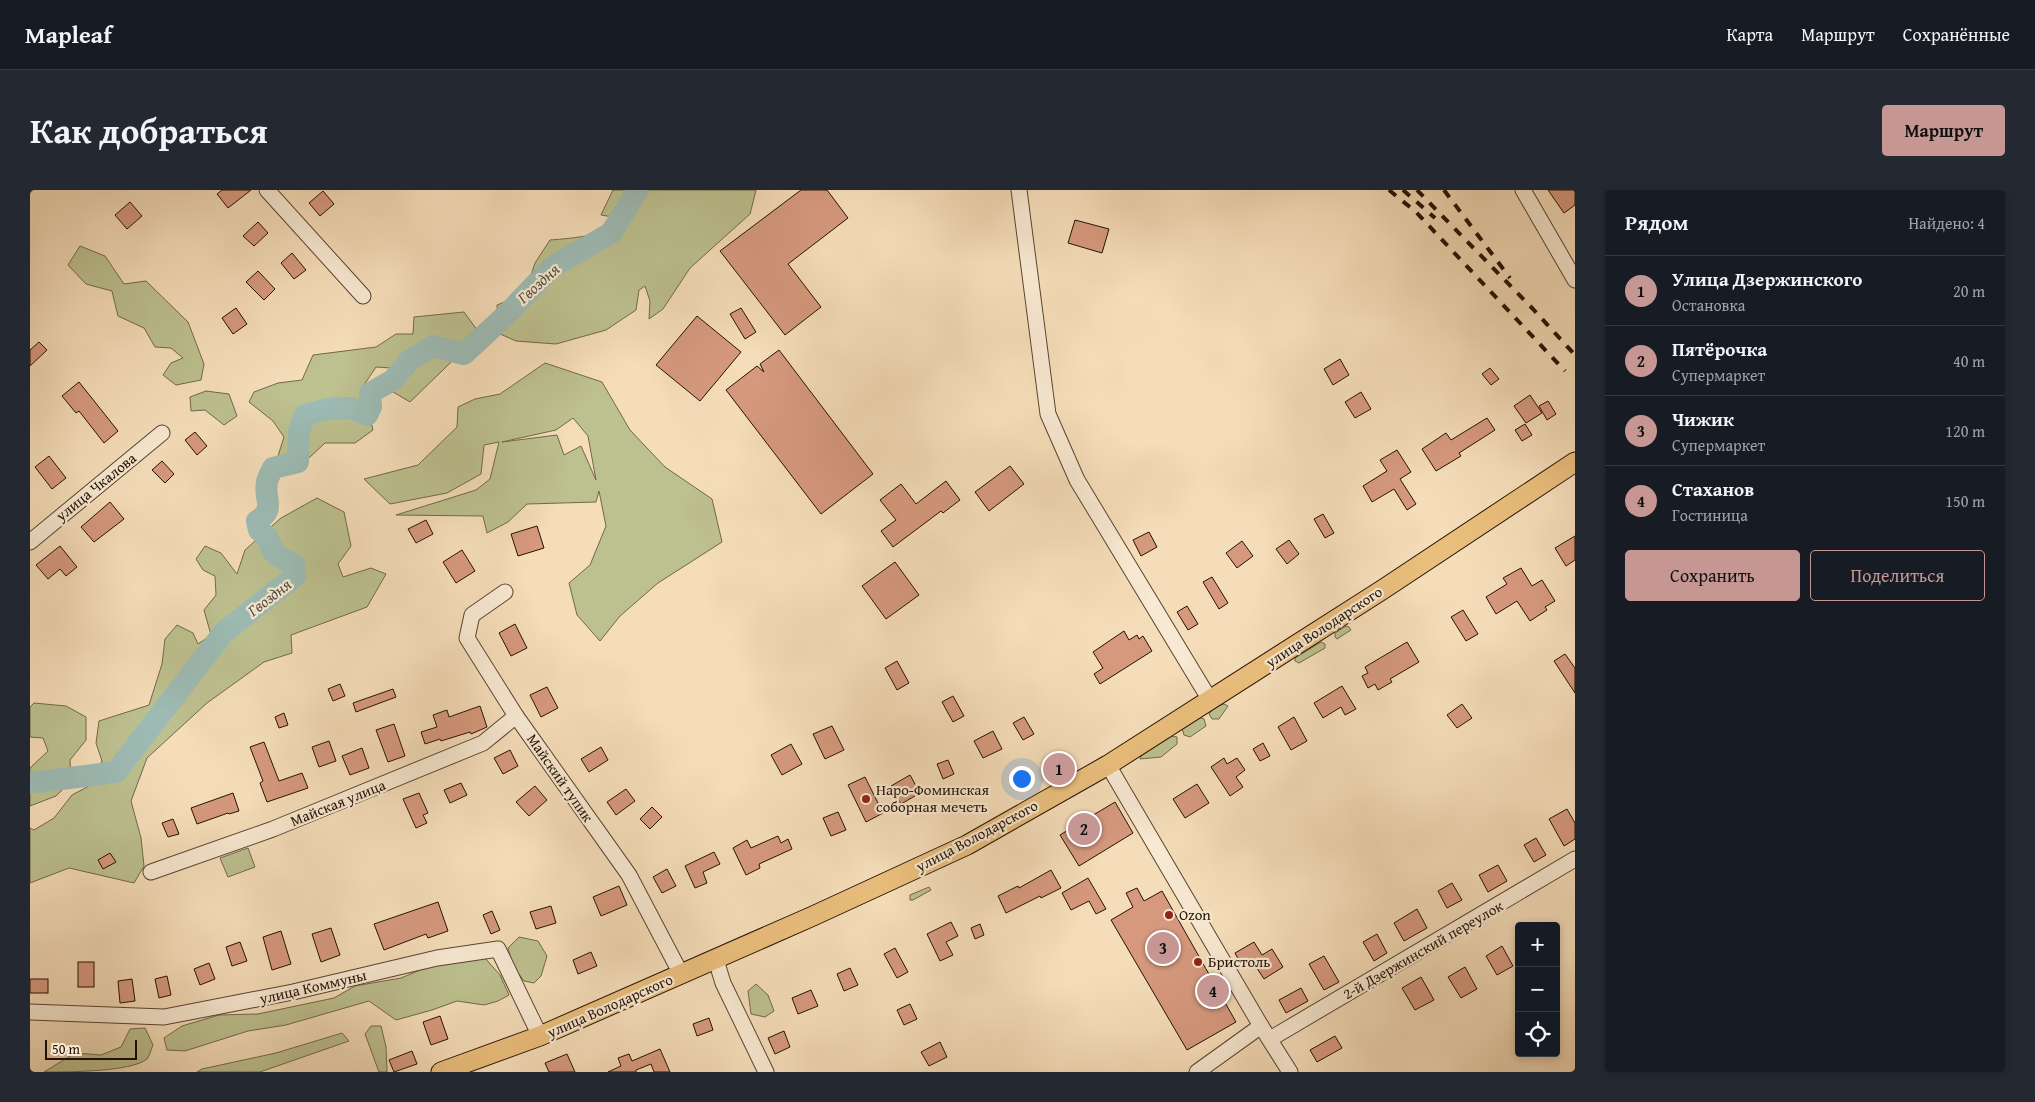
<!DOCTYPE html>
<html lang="ru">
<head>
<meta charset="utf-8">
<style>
	body { margin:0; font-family:"Gentium Book Plus",serif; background:#242831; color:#f1f3f6 }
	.controls { position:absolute; right:15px; bottom:15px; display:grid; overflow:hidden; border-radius:5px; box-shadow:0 2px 8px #0003 }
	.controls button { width:45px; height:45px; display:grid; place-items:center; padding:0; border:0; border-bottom:1px solid #363941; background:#171b24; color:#f1f3f6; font:25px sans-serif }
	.scale { position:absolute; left:15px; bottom:12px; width:92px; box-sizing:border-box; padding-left:5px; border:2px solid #251103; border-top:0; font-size:14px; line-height:18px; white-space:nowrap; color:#251103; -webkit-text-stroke:4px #f8e9d2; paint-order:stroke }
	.you { position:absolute; left:991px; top:588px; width:18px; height:18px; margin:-12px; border:4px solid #fff; border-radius:50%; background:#1a73e8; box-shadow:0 0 0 8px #1a73e833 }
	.badge { display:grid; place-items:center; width:32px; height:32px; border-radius:50%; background:#c59692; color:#111; font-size:16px; font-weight:700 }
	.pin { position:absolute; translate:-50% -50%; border:2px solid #fff; box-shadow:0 1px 5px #0006 }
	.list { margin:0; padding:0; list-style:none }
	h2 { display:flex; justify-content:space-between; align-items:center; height:65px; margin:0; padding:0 20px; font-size:21px }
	h2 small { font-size:16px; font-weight:400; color:#9ea1a6 }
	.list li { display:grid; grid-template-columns:32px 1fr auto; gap:15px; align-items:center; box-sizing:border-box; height:70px; padding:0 20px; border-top:1px solid #363941 }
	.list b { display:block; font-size:19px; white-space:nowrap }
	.list p { margin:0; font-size:16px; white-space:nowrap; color:#9ea1a6 }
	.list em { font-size:16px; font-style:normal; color:#9ea1a6 }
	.actions { display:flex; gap:10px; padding:15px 20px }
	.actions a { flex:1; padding:11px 0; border:1px solid #c59692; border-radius:5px; text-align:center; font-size:18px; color:#c59692 }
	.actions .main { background:#c59692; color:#111 }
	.icon { flex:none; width:28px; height:28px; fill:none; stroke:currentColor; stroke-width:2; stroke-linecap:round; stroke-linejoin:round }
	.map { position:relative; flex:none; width:1545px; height:882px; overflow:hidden; border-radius:5px }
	header { display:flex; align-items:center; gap:30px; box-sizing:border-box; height:70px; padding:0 25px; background:#171b24; border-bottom:1px solid #363941 }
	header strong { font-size:24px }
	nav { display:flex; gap:28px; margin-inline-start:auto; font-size:18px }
	.intro { display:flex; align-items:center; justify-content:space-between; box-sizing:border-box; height:120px; padding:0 30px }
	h1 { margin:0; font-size:35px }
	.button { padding:12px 22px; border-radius:5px; background:#c59692; color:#111; font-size:18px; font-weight:700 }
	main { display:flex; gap:30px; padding:0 30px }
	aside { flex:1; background:#171b24; border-radius:5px; box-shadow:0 2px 8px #0003 }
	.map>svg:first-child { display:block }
</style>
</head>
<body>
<header>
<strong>Mapleaf</strong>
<nav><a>Карта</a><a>Маршрут</a><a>Сохранённые</a></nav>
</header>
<div class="intro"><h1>Как добраться</h1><a class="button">Маршрут</a></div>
<main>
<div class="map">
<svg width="1545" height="882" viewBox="0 0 1545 882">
	<rect width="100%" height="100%" fill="#f5ddb9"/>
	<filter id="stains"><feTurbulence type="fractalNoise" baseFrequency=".004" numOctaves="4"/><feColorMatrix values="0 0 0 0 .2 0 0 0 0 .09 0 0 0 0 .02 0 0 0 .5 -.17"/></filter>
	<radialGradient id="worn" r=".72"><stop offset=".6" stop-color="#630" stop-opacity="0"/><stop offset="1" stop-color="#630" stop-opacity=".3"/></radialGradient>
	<g fill="#bdc08f" stroke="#716849" fill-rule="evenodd">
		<polygon points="583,0 604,0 599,9 583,27 571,25"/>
		<path d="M 613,0 L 726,0 L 720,24 L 660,78 L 633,119 L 619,129 L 620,111 L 615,96 L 609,100 L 606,120 L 576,140 L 526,154 L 486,151 L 468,143 L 467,115 L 482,109 L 497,97 L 505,73 L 520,50 C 545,48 575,46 594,29 C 602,23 607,9 613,0 Z"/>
		<polygon points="50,56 75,66 94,94 116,91 158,132 174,174 171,190 146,195 133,185 141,173 153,168 141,158 125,157 114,138 88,126 82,101 56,94 38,75"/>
		<polygon points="434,122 450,144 380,212 358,199 361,178 346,177 332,198 343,240 325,253 295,253 266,280 254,280 248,266 254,247 243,231 219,212 224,202 248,193 272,190 283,165 346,157 366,144 383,144 384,127"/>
		<path d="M 515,173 L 572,192 L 600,240 L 635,277 L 682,309 L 692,352 L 628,393 L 590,426 L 570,451 L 547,425 L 539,393 L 560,375 L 576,336 L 569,301 L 566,312 L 497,314 L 478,332 L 457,343 L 453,326 L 366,325 L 446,300 L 460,289 L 469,252 L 454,255 L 451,284 L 417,303 L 360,314 L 334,289 L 388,275 L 427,237 L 428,217 L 445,209 L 470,204 ZM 543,228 L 558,246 L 566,290 L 551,256 L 534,265 L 527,245 L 472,252 L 526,240 Z"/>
		<polygon points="176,201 199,204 207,226 194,235 175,220 161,221 160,207"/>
		<polygon points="287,308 314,322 321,356 308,374 313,387 341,378 356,384 337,417 261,445 262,463 234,472 177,513 117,568 101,611 111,648 114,676 104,693 39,678 0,693 0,638 4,640 24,628 42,605 59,596 72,571 66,553 69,531 119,515 132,474 135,449 147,435 163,443 168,454 181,445 174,420 186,405 185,386 173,380 166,369 175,356 191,363 207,384 215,360 251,328"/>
		<polygon points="1316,436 1319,437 1321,440 1307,449 1305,447 1305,443"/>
		<polygon points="1291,452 1295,454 1295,458 1269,473 1265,471 1265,468"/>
		<polygon points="4,513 36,516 56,527 56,550 40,570 41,591 26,606 0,616 0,578 18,561 13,548 0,547 0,517"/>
		<polygon points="1194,514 1198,516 1189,529 1182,529 1179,524 1184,517"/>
		<polygon points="1168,527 1174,529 1176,536 1160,547 1154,545 1152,538"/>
		<polygon points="1141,546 1147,547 1147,554 1131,567 1110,569 1111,566"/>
		<polygon points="218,658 225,677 198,687 190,668"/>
		<polygon points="899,697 901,700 883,710 880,710 880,705"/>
		<polygon points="489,747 508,751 517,766 511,786 504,793 494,791 483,776 478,758"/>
		<polygon points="455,768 470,785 479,805 468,811 454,815 427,811 402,820 366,830 339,811 256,835 218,841 155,861 137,860 134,848 152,836 189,825 228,824 304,808 325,796 371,788 407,773"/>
		<polygon points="726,794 738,805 744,821 735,827 721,824 718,801"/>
		<polygon points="341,836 351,836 356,857 357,882 349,882 335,844"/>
		<path d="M 115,838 L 123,855 C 121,859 120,865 117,869 C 101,882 38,882 14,882 L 45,863 L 71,865 L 91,857 L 100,839 Z"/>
		<polygon points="312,843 319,851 230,882 167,882 172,879 246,863"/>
	</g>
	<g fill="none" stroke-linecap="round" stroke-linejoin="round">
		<path stroke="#9dbbb4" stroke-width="22" d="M 0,593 L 86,582 L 194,442 L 265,386 L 264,374 L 248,366 L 242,360 L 238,348 L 229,340 L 227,331 C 247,319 233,308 237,292 C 238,287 241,282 243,278 L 268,272 L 269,241 L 275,225 L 298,219 L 321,218 L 337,225 L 341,217 L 340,203 L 363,190 L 379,171 L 403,156 L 434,164 L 477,124 L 522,77 L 581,43 L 608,0"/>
	</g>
	<g fill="#d6997e" stroke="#251103">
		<polygon points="192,0 221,0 198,18 187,4"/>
		<polygon points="771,0 797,0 818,28 758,74 791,117 755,145 690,61"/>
		<polygon points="1518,0 1545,0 1545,15 1534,23"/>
		<polygon points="293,1 304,14 290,26 279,13"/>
		<polygon points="100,12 112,26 97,39 85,25"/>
		<polygon points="1045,30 1079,39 1072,63 1038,53"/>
		<polygon points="228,32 238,43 224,56 213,46"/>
		<polygon points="262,63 276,80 264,89 251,73"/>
		<polygon points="228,81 245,99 234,110 216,92"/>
		<polygon points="206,118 217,134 203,144 192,128"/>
		<polygon points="711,118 726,142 715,149 700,124"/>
		<polygon points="667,126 711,162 670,211 626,175"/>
		<polygon points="9,152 17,160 0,176 0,160"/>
		<polygon points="749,160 843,284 791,324 696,200 727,176 734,182 730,174"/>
		<polygon points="1310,169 1319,185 1303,195 1294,179"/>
		<polygon points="1460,178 1469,189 1461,195 1452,184"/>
		<polygon points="49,192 88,241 74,253 49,221 46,223 32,206"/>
		<polygon points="1331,202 1341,219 1325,228 1315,212"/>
		<polygon points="1500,205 1512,223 1496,233 1484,216"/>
		<polygon points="1518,211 1526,224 1517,230 1509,216"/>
		<polygon points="1457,228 1465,240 1429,263 1431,266 1406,281 1392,259 1416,243 1421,250"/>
		<polygon points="1495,234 1502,245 1492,251 1485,240"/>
		<polygon points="165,242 177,256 167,265 155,250"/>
		<polygon points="1367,260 1381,282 1370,289 1386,314 1377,320 1364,299 1342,312 1333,296 1357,281 1350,270"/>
		<polygon points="19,266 36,288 22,299 5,277"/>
		<polygon points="132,271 144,284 135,293 122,280"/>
		<polygon points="980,276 994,294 959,321 945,302"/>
		<polygon points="916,291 930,310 913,323 911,321 863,357 851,341 866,330 850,310 871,294 886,314"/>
		<polygon points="80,312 94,329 64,352 51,337"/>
		<polygon points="1293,324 1304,343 1295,348 1284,329"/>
		<polygon points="396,330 403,344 386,353 378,339"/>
		<polygon points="507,336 514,358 488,366 481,344"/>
		<polygon points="1119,342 1127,357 1111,366 1103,350"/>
		<polygon points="1545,346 1545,370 1536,376 1525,358"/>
		<polygon points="1259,350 1269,364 1257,374 1246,359"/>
		<polygon points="1212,351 1223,366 1207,378 1196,363"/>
		<polygon points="30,356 47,377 36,386 30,379 18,389 6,375"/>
		<polygon points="432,360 445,381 426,393 413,372"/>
		<polygon points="865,372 889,405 856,429 832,396"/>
		<polygon points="1491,378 1502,396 1512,390 1525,411 1515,417 1517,420 1500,431 1487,411 1466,424 1456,407 1477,394 1473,388"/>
		<polygon points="1182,387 1198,413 1189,419 1173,392"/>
		<polygon points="1157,416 1168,434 1158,440 1147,422"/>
		<polygon points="1433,420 1448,444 1436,451 1421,427"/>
		<polygon points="485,434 497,458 481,466 469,443"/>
		<polygon points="1094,441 1099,450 1107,445 1109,449 1113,446 1122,461 1070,494 1064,484 1073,478 1063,462"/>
		<polygon points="1377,452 1389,472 1360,489 1362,492 1348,500 1345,494 1338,498 1332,486 1338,483 1335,477"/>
		<polygon points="1535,464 1545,478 1545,503 1524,471"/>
		<polygon points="867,471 879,493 867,500 855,478"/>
		<polygon points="310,494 315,506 303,511 298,499"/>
		<polygon points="1312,496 1326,519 1315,525 1311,517 1293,528 1284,513"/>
		<polygon points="517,497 528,518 511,527 500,505"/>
		<polygon points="363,499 366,507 326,522 323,513"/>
		<polygon points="923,506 934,526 923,532 912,512"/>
		<polygon points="1432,514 1442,528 1427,538 1417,525"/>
		<polygon points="450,516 457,537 441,544 440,542 411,551 410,549 395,554 391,542 407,537 403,525 417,520 419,527"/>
		<polygon points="254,523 258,535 249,538 245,527"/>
		<polygon points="994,527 1004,544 993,550 983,533"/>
		<polygon points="1264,527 1277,551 1261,560 1248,537"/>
		<polygon points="364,534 375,566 358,572 346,540"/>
		<polygon points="802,536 814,560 795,569 783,544"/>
		<polygon points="963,541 972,559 953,568 944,551"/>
		<polygon points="299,551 306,571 289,577 282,557"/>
		<polygon points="234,552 249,591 272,583 278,598 237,612 230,593 233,591 220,557"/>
		<polygon points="1233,553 1240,566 1230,571 1223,559"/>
		<polygon points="761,554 772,574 752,585 741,565"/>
		<polygon points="571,557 578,570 559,582 551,569"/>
		<polygon points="332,558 339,578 320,585 312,566"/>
		<polygon points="480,560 488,576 473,584 464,568"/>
		<polygon points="1194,568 1197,574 1207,568 1215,580 1206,587 1213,597 1200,606 1181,577"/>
		<polygon points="918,570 924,584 913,589 907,574"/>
		<polygon points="880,585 890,603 871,614 861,596"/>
		<polygon points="835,587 853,623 836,632 818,595"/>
		<polygon points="431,593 437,605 420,613 414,600"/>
		<polygon points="1167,594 1179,613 1155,628 1143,609"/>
		<polygon points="505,596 517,610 499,626 486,612"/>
		<polygon points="596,599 605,611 586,625 577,612"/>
		<polygon points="203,603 209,621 199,624 198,623 167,634 161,618"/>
		<polygon points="389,603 398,623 393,625 397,633 386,638 373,609"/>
		<polygon points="1085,612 1103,643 1049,676 1030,645"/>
		<polygon points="622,617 632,627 620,639 610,629"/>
		<polygon points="1537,619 1545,633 1545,649 1534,656 1519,629"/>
		<polygon points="808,622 816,640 801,646 793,628"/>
		<polygon points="143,629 149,644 138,647 132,633"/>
		<polygon points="748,646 751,653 758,649 762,659 729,674 730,678 716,685 703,658 717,650 721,658"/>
		<polygon points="1506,648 1516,665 1504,672 1494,655"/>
		<polygon points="684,662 690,674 673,682 677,693 665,698 655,676"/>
		<polygon points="80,663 86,672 73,679 68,670"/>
		<polygon points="1468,675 1477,691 1458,702 1449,685"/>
		<polygon points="637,679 646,696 632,703 623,687"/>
		<polygon points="1021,680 1031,698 1011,708 1010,706 976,723 968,706 988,696 989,698"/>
		<polygon points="1058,688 1076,719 1066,724 1059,711 1041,720 1032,703"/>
		<polygon points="1422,693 1432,710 1417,718 1408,701"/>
		<polygon points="589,696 597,715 571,726 563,707"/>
		<polygon points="1107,698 1114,711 1132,701 1206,832 1157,860 1081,730 1103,717 1096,703"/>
		<polygon points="408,712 418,741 398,748 396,744 354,760 344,734"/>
		<polygon points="521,716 526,733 506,739 500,722"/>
		<polygon points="1387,719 1397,738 1374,751 1364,733"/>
		<polygon points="462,721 470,740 461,744 453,725"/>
		<polygon points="921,732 928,746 916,752 923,765 910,771 897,744"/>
		<polygon points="950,734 954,745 945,749 941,738"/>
		<polygon points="301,738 310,765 291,772 282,744"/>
		<polygon points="251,741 261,774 242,780 233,747"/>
		<polygon points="1347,744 1357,763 1344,771 1333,752"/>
		<polygon points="210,752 217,771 202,776 196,757"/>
		<polygon points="1224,752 1232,765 1242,759 1253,777 1234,789 1221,769 1211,774 1205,763"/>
		<polygon points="1472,756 1483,776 1467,785 1456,766"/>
		<polygon points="865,758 878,782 867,788 854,764"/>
		<polygon points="561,762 567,776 548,784 543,770"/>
		<polygon points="1294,766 1309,792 1294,800 1279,774"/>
		<rect x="48" y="772" width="16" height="25"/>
		<polygon points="179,773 185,789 170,795 164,779"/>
		<polygon points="1435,777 1447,799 1431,808 1418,787"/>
		<polygon points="820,778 828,795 814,801 807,784"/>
		<polygon points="137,786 141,805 129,808 125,789"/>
		<polygon points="1391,787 1404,810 1385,820 1372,798"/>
		<rect x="0" y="789" width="18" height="14"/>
		<polygon points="102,789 105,811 90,813 88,791"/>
		<polygon points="1271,798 1278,811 1256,823 1249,810"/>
		<polygon points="781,800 788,816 768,824 762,808"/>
		<polygon points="880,814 887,829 874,835 867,820"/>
		<polygon points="410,826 418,849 401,855 393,832"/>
		<polygon points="679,828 683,840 667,846 663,834"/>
		<polygon points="754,841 760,857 745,864 738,848"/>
		<polygon points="1305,846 1312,858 1287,872 1280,860"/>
		<polygon points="910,852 917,867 899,876 891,862"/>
		<polygon points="630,859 640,882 624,882 621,874 606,880 606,882 578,882 591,876 588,868 599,864 602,871"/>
		<polygon points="382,861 387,874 364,882 359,870"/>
		<polygon points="537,864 545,882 519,882 515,873"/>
	</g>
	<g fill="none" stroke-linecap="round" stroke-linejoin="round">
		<g stroke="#594430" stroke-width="17">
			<g id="minor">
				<polyline points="237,0 333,106"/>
				<polyline points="989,0 1018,224 1047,290 1180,510"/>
				<polyline points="1493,0 1545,90"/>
				<polyline points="0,352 132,243"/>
				<polyline points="475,402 442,425 437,448 486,526 599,685 651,784"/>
				<polyline points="1078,575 1231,836 1260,882"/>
				<polyline points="121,682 243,639 453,553 486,526"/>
				<polyline points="686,770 693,793 736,882"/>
				<polyline points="0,822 134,827 263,802 407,768 468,759 510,846"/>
				<polyline points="1240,849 1545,669"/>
				<polyline points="1167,882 1231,836"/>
			</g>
		</g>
		<g stroke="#251103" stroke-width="21">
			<polyline id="major" points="411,882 510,846 783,726 937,655 1078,575 1352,400 1545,272"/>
		</g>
		<use href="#minor" stroke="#f8e9d2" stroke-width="15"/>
		<use href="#major" stroke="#eabe7c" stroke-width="19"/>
		<g stroke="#251103" stroke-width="4" stroke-dasharray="9 9" stroke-linecap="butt">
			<polyline points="1359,0 1386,22 1535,181"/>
			<polyline points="1373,0 1405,28"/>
			<polyline points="1387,0 1503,119 1545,165"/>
			<polyline points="1414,0 1480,88"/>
		</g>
	</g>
	<g fill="#8f2418" stroke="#f8e9d2" stroke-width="2">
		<circle cx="836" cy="609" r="5"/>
		<circle cx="1139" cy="725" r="5"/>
		<circle cx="1168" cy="772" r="5"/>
	</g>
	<g text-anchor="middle" stroke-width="4.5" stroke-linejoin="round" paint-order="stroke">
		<g font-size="15" fill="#251103" stroke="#f8e9d2">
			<text transform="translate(66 297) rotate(-39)" y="5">улица Чкалова</text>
			<text transform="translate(1294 437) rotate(-33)" y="5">улица Володарского</text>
			<text transform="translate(530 588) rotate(55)" y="5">Майский тупик</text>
			<text transform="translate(308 613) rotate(-22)" y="5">Майская улица</text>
			<text transform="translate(947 646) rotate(-28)" y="5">улица Володарского</text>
			<text transform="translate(1393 760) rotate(-30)" y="5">2-й Дзержинский переулок</text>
			<text transform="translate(283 797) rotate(-13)" y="5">улица Коммуны</text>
			<text transform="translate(580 816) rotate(-24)" y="5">улица Володарского</text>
		</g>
		<g font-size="15" fill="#251103" stroke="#f8e9d2" text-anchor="start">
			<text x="846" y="605">Наро-Фоминская<tspan x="846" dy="17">соборная мечеть</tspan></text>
			<text x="1149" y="730">Ozon</text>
			<text x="1178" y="777">Бристоль</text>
		</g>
		<g font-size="16" font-style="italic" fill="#4f4c41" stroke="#f8e9d2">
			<text transform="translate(508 93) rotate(-42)" y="6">Гвоздня</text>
			<text transform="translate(239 407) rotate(-38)" y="6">Гвоздня</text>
		</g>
	</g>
	<rect width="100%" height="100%" filter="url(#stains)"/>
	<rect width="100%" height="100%" fill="url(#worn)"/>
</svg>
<div class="controls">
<button>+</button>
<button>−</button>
<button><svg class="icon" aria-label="locate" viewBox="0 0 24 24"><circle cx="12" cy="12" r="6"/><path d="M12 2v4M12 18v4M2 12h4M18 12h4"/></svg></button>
</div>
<div class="scale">50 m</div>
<div class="you"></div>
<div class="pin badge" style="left:1029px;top:579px">1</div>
<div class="pin badge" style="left:1054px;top:639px">2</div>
<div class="pin badge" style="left:1133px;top:758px">3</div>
<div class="pin badge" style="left:1183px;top:801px">4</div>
</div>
<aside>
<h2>Рядом<small>Найдено: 4</small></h2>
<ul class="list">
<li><span class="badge">1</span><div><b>Улица Дзержинского</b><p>Остановка</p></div><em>20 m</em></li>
<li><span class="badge">2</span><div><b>Пятёрочка</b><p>Супермаркет</p></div><em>40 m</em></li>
<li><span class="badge">3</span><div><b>Чижик</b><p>Супермаркет</p></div><em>120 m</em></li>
<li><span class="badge">4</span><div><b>Стаханов</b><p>Гостиница</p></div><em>150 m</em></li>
</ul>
<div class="actions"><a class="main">Сохранить</a><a>Поделиться</a></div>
</aside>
</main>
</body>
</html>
